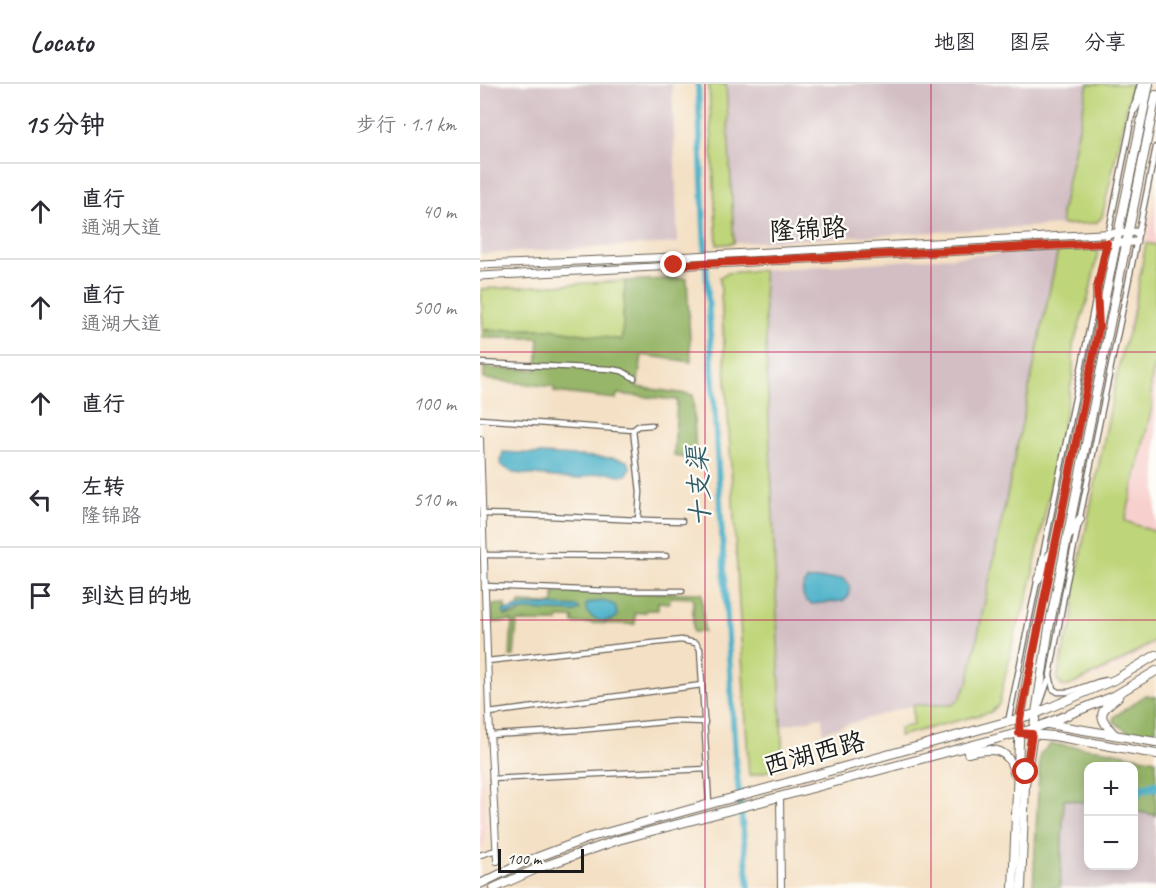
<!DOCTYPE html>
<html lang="zh">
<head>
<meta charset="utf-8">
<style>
	body { margin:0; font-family:Caveat,"LXGW WenKai TC",sans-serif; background:#f2f2f3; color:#2b2b33 }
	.controls { position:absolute; right:18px; bottom:18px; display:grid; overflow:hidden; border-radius:12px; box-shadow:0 3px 15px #0003 }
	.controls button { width:54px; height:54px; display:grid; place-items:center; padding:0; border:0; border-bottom:2px solid #e1e1e2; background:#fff; color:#2b2b33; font:30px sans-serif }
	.scale { position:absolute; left:18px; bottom:15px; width:86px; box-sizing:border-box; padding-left:6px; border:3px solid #1c1c1c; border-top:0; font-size:16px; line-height:21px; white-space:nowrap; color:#1c1c1c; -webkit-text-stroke:4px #fdfcf7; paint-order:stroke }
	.stop { position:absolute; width:18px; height:18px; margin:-14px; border:4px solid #c8321e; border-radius:50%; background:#fff }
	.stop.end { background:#c8321e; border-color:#fff; box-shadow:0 2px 6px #0008 }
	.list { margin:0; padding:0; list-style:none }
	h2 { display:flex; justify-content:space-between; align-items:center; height:78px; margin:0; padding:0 24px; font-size:26px }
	h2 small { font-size:20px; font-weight:400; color:#7c7c81 }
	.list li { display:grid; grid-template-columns:39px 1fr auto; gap:18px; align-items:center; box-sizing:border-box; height:96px; padding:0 24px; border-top:2px solid #e1e1e2 }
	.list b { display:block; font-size:22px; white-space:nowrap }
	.list p { margin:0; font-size:20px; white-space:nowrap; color:#7c7c81 }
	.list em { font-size:20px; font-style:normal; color:#7c7c81 }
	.icon { flex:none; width:33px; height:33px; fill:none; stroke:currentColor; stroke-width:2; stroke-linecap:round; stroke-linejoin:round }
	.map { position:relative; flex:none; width:676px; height:804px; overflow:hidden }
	header { display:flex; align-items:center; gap:36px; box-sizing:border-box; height:84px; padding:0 30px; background:#fff; border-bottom:2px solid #e1e1e2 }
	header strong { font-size:28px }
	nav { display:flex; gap:33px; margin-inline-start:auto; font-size:21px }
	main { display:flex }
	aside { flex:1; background:#fff }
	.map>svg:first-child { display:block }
</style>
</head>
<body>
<header>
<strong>Locato</strong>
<nav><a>地图</a><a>图层</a><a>分享</a></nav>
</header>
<main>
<aside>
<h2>15 分钟<small>步行 · 1.1 km</small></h2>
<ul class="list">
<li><svg class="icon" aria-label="ahead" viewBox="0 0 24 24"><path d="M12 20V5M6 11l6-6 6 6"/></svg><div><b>直行</b><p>通湖大道</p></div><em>40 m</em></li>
<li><svg class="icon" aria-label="ahead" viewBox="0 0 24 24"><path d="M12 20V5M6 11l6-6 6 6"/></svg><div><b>直行</b><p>通湖大道</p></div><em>500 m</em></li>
<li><svg class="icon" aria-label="ahead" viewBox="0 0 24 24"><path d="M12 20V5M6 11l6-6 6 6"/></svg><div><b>直行</b></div><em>100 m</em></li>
<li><svg class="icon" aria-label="left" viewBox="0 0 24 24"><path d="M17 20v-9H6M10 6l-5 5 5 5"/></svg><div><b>左转</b><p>隆锦路</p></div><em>510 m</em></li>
<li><svg class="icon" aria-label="arrive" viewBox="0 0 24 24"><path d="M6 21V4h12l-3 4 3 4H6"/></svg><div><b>到达目的地</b></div></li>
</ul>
</aside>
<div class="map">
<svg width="676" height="804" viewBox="0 0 676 804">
	<rect width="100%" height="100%" fill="#fdfcf7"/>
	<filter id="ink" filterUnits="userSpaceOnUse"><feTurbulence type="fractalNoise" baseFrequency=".0167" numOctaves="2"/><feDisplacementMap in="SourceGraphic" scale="12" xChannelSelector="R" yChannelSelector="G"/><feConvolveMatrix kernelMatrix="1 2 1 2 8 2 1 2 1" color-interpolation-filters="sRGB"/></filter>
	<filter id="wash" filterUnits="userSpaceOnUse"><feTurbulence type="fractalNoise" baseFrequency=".008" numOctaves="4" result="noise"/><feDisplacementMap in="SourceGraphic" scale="24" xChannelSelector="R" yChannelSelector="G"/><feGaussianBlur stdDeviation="1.35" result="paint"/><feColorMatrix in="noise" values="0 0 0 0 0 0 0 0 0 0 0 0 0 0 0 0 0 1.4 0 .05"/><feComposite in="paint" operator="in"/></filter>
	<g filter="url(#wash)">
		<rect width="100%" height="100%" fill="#f4e0c4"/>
		<g fill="#f7d0cd">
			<polygon points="676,111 676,559 635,584 590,603 585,604 577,600 575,594 580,569 588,542 594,492"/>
			<polygon points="0,613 6,760 0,767"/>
		</g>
		<g fill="#d2bec3">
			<polygon points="0,0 192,0 198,159 0,170"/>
			<polygon points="246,0 608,0 581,130 582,141 254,159"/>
			<polygon points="578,166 488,599 479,616 472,621 433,621 343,648 342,633 302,642 283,186"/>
			<polygon points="584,714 608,719 608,782 654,782 654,727 676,731 676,804 580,804"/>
		</g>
		<g fill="#bfd579" stroke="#6e784a" stroke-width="1.5">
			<polygon points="229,0 246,0 254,159 237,161"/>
			<polygon points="608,0 652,0 622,133 616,139 582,141 581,130"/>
			<path d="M 666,159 L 676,161 L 676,281 C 669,293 671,310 672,323 L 645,437 L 676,448 L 676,556 L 641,577 L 589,602 L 582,602 L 577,596 L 585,559 L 592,543 L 596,494 L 642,267 L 651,241 Z"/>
			<polygon points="611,163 615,165 618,169 609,211 593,261 593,291 552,494 547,515 534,553 519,620 511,628 419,652 420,644 433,641 433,621 472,621 479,615 488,599 578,166"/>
			<polygon points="283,186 303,683 269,692 240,193 247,189"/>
			<polygon points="145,197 142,256 70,245 3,246 1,205"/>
		</g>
		<g fill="#97b669" stroke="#5a6942" stroke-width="1.5">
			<polygon points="207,194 211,278 162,271 157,303 213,311 216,375 194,372 197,316 137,310 136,315 74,308 74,303 4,295 4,284 57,286 59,254 3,254 3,246 70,245 142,256 145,197"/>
			<polygon points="74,508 222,509 224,548 213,548 213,514 190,513 189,519 178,518 178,526 166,526 166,528 155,529 155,540 93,539 93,534 78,534 78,538 37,538 34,572 30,572 32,537 12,538 12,521 25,520 25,532 38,531 39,519 74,520"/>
			<polygon points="666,611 676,613 676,652 647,647 634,638 634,633"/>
			<polygon points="571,660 625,666 676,676 676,731 654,727 654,682 608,682 608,719 584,715 580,804 553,804 560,670"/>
		</g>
		<g fill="#49b0c8" stroke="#326672" stroke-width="1.5">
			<path d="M 23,368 L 133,374 L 147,377 C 152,383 150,386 146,391 C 138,392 133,389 126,389 C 115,388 107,394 96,395 L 33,389 L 20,380 Z"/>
			<path d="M 361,494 C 370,497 371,503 369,512 L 363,517 L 332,520 C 321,516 320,504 327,496 Z"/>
			<path d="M 124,517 L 135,521 L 137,530 L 136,534 C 124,540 106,536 106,521 L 108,519 Z"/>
			<polygon points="62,521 98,523 100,526 95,528 49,526 25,531 23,528 24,526 31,526 37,523"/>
		</g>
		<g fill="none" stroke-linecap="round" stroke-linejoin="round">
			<polyline stroke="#49b0c8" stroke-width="6" points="218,0 224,146 255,672 269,804"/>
			<polyline stroke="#49b0c8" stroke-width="10" points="654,712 660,705 676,702"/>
		</g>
	</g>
	<g filter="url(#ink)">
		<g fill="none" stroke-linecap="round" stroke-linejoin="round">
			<g stroke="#686157" stroke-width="7">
				<g id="minor">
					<polyline points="656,15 660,0"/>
					<polyline points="617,206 654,23"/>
					<polyline points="0,279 130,285 142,287 154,294"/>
					<polyline points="0,335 153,346 158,342 172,341"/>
					<polyline points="153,346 160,408 158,436"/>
					<path d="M 2,430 C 69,431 136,436 202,437"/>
					<polyline points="4,471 186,472"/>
					<polyline points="560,485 615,217"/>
					<polyline points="5,502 130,507 202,507"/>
					<polyline points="7,577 201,556 216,559 220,565 229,719"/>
					<polyline points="627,596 618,598 589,608 578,608 573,605 570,591 586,501 676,63"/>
					<polyline points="560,620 568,597"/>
					<polyline points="9,629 222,601"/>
					<polyline points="528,638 558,493"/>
					<polyline points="10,651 99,646 195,637 225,638"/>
					<polyline points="12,695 227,685"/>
					<polyline points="0,771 13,767"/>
				</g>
			</g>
			<g stroke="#686157" stroke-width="8">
				<g id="tertiary">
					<polyline points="0,355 9,629 17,777"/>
					<polyline points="300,712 301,804"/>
				</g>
			</g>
			<g stroke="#686157" stroke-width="9">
				<g id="secondary">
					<polyline points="0,181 194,173 658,148"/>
					<polyline points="0,192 656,158"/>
				</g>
			</g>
			<g stroke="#686157" stroke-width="10">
				<g id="primary">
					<polyline points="654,25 666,1"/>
					<polyline points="617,205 618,230"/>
					<polyline points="591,449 600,435"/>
					<polyline points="558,495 570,471"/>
					<polyline points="568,640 676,658"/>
					<polyline points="550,650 574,652 676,670"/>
					<path d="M 635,651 C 617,632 618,628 638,613"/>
					<path d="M 488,669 C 510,664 529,662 534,689"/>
					<polyline points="0,800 45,778 111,753 555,630 636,595 676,571"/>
					<polyline points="14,804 56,785 138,756 553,645 634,612 676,587"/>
					<polyline points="533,804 540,635 552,568 669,0"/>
					<polyline points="541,804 545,701 569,544 676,11"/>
				</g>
			</g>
			<use href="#minor" stroke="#fff" stroke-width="4.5"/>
			<use href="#tertiary" stroke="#fff" stroke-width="6"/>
			<use href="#secondary" stroke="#fff" stroke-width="7"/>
			<use href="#primary" stroke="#fff" stroke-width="8"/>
		</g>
	</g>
	<g fill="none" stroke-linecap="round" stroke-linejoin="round" filter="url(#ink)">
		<polyline stroke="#c8321e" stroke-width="8" points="194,181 627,159 617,205 619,243 540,635 539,649 552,650 546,688"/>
	</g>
	<path fill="none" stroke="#c2185b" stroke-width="1.5" stroke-opacity="0.55" d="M 225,0 L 225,804M 451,0 L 451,804M 0,268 L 676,268M 0,536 L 676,536"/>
	<g text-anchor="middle" stroke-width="4.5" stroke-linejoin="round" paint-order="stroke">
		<g font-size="26" fill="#1c1c1c" stroke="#fdfcf7">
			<text transform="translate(328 145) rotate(-3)" y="9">隆锦路</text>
			<text transform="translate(334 669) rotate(-15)" y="9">西湖西路</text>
		</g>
		<g font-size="27" font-style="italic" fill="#305f69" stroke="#fdfcf7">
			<text transform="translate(219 403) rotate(-93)" y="9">十支渠</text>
		</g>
	</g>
</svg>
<div class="controls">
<button>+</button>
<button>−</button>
</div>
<div class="scale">100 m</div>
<div class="stop" style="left:546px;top:688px"></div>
<div class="stop end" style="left:194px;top:181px"></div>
</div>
</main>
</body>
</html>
